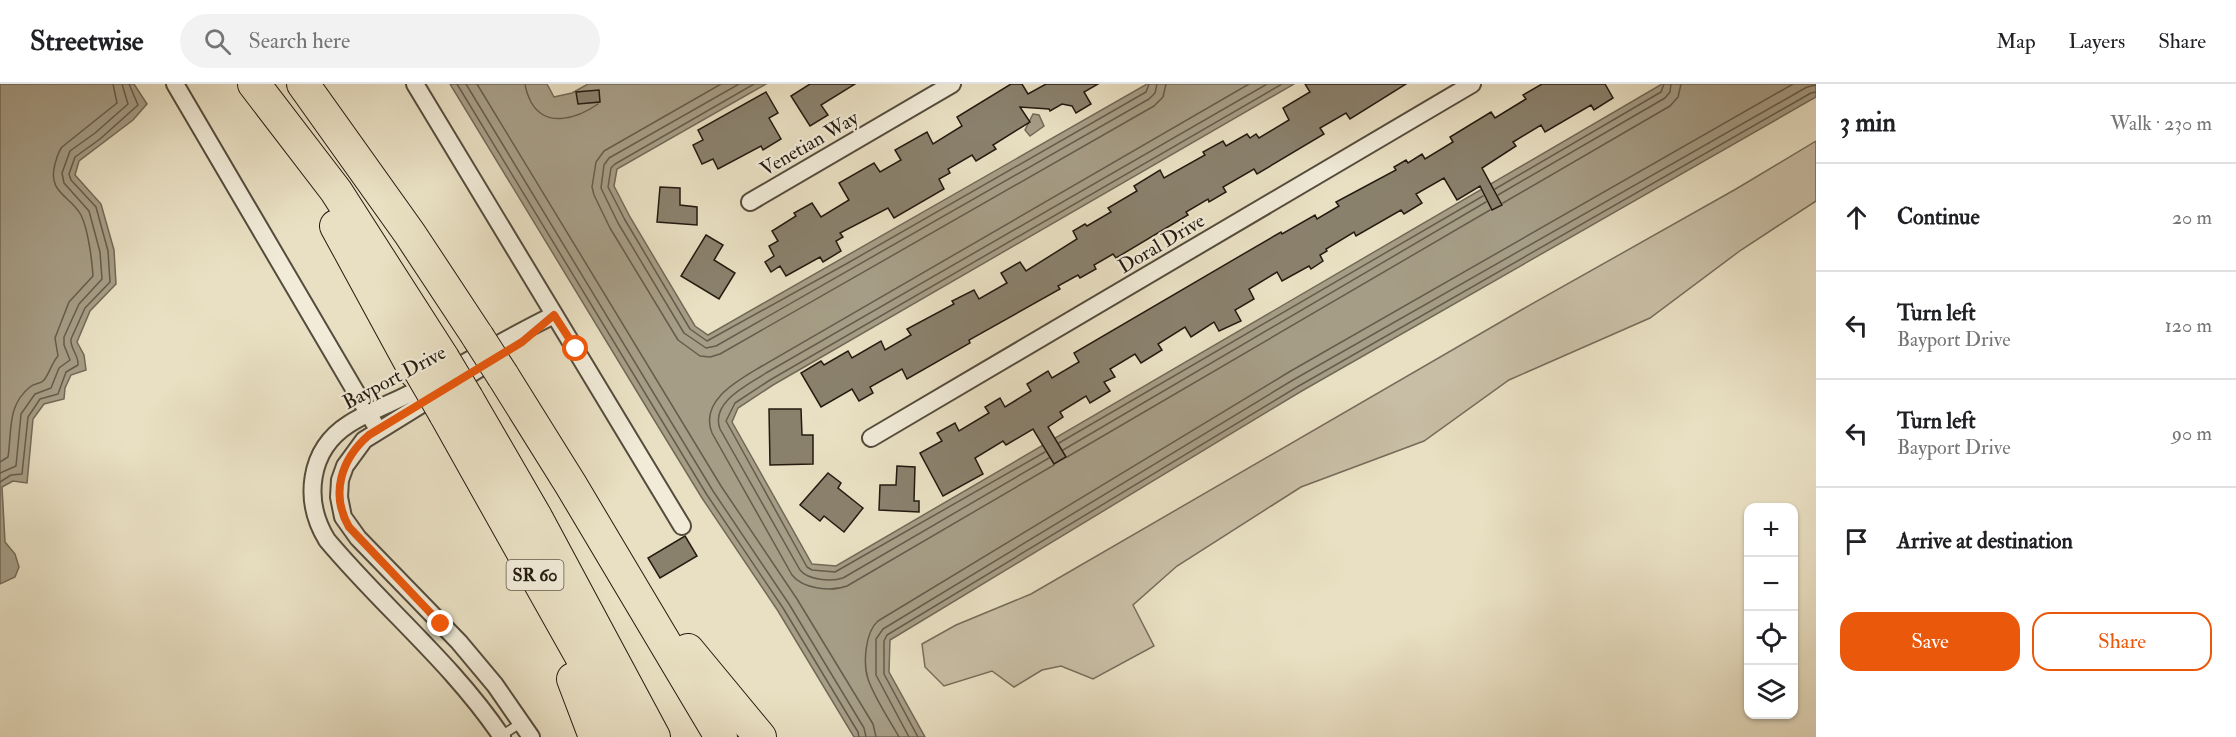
<!DOCTYPE html>
<html lang="en">
<head>
<meta charset="utf-8">
<style>
	body { margin:0; font-family:"IM FELL Double Pica",serif; background:#f2f2f2; color:#202124 }
	.controls { position:absolute; right:18px; bottom:18px; display:grid; overflow:hidden; border-radius:12px; box-shadow:0 2px 4px #0004 }
	.controls button { width:54px; height:54px; display:grid; place-items:center; padding:0; border:0; border-bottom:2px solid #e0e0e0; background:#fff; color:#202124; font:30px sans-serif }
	.stop { position:absolute; width:18px; height:18px; margin:-14px; border:4px solid #ea580c; border-radius:50%; background:#fff }
	.stop.end { background:#ea580c; border-color:#fff; box-shadow:0 2px 6px #0008 }
	.list { margin:0; padding:0; list-style:none }
	h2 { display:flex; justify-content:space-between; align-items:center; height:78px; margin:0; padding:0 24px; font-size:26px }
	h2 small { font-size:20px; font-weight:400; color:#757577 }
	.list li { display:grid; grid-template-columns:39px 1fr auto; gap:18px; align-items:center; box-sizing:border-box; height:108px; padding:0 24px; border-top:2px solid #e0e0e0 }
	.list b { display:block; font-size:22px; white-space:nowrap }
	.list p { margin:0; font-size:20px; white-space:nowrap; color:#757577 }
	.list em { font-size:20px; font-style:normal; color:#757577 }
	.actions { display:flex; gap:12px; padding:18px 24px }
	.actions a { flex:1; padding:14px 0; border:2px solid #ea580c; border-radius:18px; text-align:center; font-size:21px; color:#ea580c }
	.actions .main { background:#ea580c; color:#fff }
	.icon { flex:none; width:33px; height:33px; fill:none; stroke:currentColor; stroke-width:2; stroke-linecap:round; stroke-linejoin:round }
	.map { position:relative; flex:none; width:1816px; height:653px; overflow:hidden }
	header { display:flex; align-items:center; gap:36px; box-sizing:border-box; height:84px; padding:0 30px; background:#fff; border-bottom:2px solid #e0e0e0 }
	header strong { font-size:28px }
	nav { display:flex; gap:33px; margin-inline-start:auto; font-size:21px }
	.search { width:420px; height:54px; background:#f2f2f2; display:flex; align-items:center; gap:15px; box-sizing:border-box; padding:0 21px; border-radius:33px; color:#757577; font-size:22px }
	main { display:flex }
	aside { flex:1; background:#fff }
	.map>svg:first-child { display:block }
</style>
</head>
<body>
<header>
<strong>Streetwise</strong>
<div class="search"><svg class="icon" aria-label="search" viewBox="0 0 24 24"><circle cx="10" cy="10" r="6"/><path d="M15 15l6 6"/></svg>Search here</div>
<nav><a>Map</a><a>Layers</a><a>Share</a></nav>
</header>
<main>
<div class="map">
<svg width="1816" height="653" viewBox="0 0 1816 653">
	<rect width="100%" height="100%" fill="#e9e0c3"/>
	<filter id="stains"><feTurbulence type="fractalNoise" baseFrequency=".00333" numOctaves="4"/><feColorMatrix values="0 0 0 0 .2 0 0 0 0 .09 0 0 0 0 .02 0 0 0 .5 -.17"/></filter>
	<radialGradient id="worn" r=".72"><stop offset=".6" stop-color="#630" stop-opacity="0"/><stop offset="1" stop-color="#630" stop-opacity=".3"/></radialGradient>
	<polygon fill="#c8bea5" stroke="#766c5a" stroke-width="1.5" points="1816,57 1816,117 1741,166 1650,234 1509,296 1424,357 1301,403 1177,482 1133,521 1154,562 1093,595 1061,582 1042,586 1014,603 992,587 944,602 925,583 922,560 956,541 1031,510 1523,225 1736,105"/>
	<g fill="#a69d86" stroke="#726957" stroke-width="1.5">
		<polygon points="0,0 134,0 147,20 133,36 79,77 75,91 101,120 114,166 116,200 90,227 77,258 84,271 86,286 71,291 65,304 64,315 44,320 33,335 27,399 13,397 2,403 5,458 15,470 19,483 15,493 0,500"/>
		<polygon points="450,0 547,0 554,13 572,9 588,0 766,0 617,85 614,102 630,133 695,242 708,251 1147,0 1294,0 773,301 738,324 732,338 812,480 836,482 1662,0 1816,0 1816,13 1300,308 890,556 889,588 925,653 854,653 778,527 702,414 653,334"/>
		<polygon points="1033,30 1039,31 1044,42 1030,52 1025,46"/>
	</g>
	<g fill="none" stroke-linecap="round" stroke-linejoin="round">
		<g stroke="#655c4b" stroke-width="1.5">
			<polyline points="457,0 707,411 783,524 858,648 859,653"/>
			<polyline points="466,0 713,407 789,520 864,644 866,653"/>
			<polyline points="477,0 721,402 797,515 873,640 876,653"/>
			<path d="M 525,0 C 526,7 528,12 531,18 C 546,45 578,34 598,20"/>
			<polyline points="721,0 604,67 596,78 592,103 594,111 610,144 678,256 700,272 710,273 720,270 1154,22 1163,13 1166,0"/>
			<polyline points="739,0 609,74 604,81 601,104 618,139 684,249 706,264 716,262 1149,15 1155,9 1157,0"/>
			<polyline points="754,0 615,80 611,84 608,103 625,136 690,245 707,257 846,180 1146,8 1149,0"/>
			<polyline points="1495,105 1661,8 1664,0"/>
			<polyline points="1498,111 1665,14 1670,8 1671,0"/>
			<polyline points="1503,119 1670,22 1678,13 1681,0"/>
			<polyline points="1059,359 1483,112"/>
			<polyline points="1063,366 1486,118"/>
			<polyline points="1045,368 835,488 812,486 807,483 726,337 735,319 770,296 1282,0"/>
			<polyline points="1067,373 1490,126"/>
			<path d="M 1049,374 L 843,494 C 831,498 808,496 800,486 L 720,345 C 710,318 748,301 766,289 L 1267,0"/>
			<path d="M 0,378 L 8,373 C 12,347 7,321 30,303 C 34,299 40,300 43,297 C 48,293 52,278 58,272 L 55,254 L 69,218 L 93,192 C 92,176 88,145 81,131 C 70,111 47,109 55,80 C 57,73 58,68 62,63 L 117,19 L 113,0"/>
			<path d="M 1054,381 L 847,502 C 831,508 803,505 792,491 L 712,349 C 699,316 739,296 762,282 L 1249,0"/>
			<polyline points="0,389 16,382 21,330 35,310 51,304 59,284 70,276 64,261 64,253 79,220 102,195 100,168 89,127 64,99 62,89 70,67 95,49 128,20 122,0"/>
			<path d="M 0,398 L 11,391 L 22,390 L 28,333 L 40,315 L 58,310 L 66,288 L 78,281 C 79,271 70,265 71,255 L 85,224 L 110,198 L 108,167 L 96,123 L 71,96 L 69,90 L 75,73 L 100,55 L 138,21 L 129,0"/>
			<path d="M 899,653 C 889,635 875,615 868,595 C 863,580 865,548 878,537 L 1289,288 L 1793,0"/>
			<polyline points="909,653 876,591 876,555 883,545 1293,296 1807,3 1816,1"/>
			<polyline points="918,653 884,590 884,557 887,551 1297,303 1811,9 1816,8"/>
		</g>
	</g>
	<g fill="#8a816d" stroke="#241a10" stroke-width="1.5">
		<polygon points="810,0 855,0 821,21 828,31 810,42 791,12"/>
		<polygon points="1011,0 1022,0 1028,10 1046,0 1098,0 1084,8 1091,20 1076,29 1072,22 1062,20 1050,27 1049,25 1020,23 1030,38 993,61 996,65 976,77 972,71 948,85 950,89 939,95 944,105 894,134 888,124 840,149 843,153 836,157 841,167 823,178 820,173 786,192 780,182 771,188 765,178 774,172 769,162 778,157 772,147 796,132 794,129 812,119 821,133 849,116 839,99 874,79 880,88 901,76 895,66 927,48 933,60 962,42 957,33"/>
		<polygon points="1305,0 1406,0 1350,35 1346,29 1320,44 1324,50 1257,90 1254,85 1223,103 1226,108 1209,118 1208,115 1186,128 1188,131 1116,174 1113,170 1094,181 1096,185 1080,194 1078,191 1058,202 1060,205 969,256 970,259 907,295 902,285 870,303 873,309 859,317 852,305 821,323 801,289 821,277 824,281 848,267 852,274 881,257 885,266 911,251 907,245 954,220 952,217 974,206 979,215 1007,199 1001,189 1020,178 1026,187 1077,155 1073,147 1085,140 1087,142 1111,128 1108,124 1137,107 1134,102 1160,86 1164,94 1205,71 1203,68 1223,57 1226,62 1247,50 1250,54 1256,50 1259,54 1289,36 1283,24 1310,8"/>
		<polygon points="1542,0 1605,0 1613,14 1594,26 1591,21 1545,48 1541,41 1513,58 1516,62 1482,84 1502,121 1492,126 1480,102 1457,116 1444,94 1416,110 1422,119 1404,130 1401,126 1356,152 1354,148 1326,165 1327,167 1320,171 1323,177 1311,185 1309,182 1282,197 1277,188 1249,205 1254,215 1235,226 1241,237 1219,247 1214,238 1191,253 1185,243 1158,260 1162,266 1141,279 1135,270 1110,285 1115,293 1104,298 1110,307 1090,319 1086,312 1060,328 1063,333 1048,343 1066,373 1054,380 1033,345 1006,361 1003,357 975,374 983,390 943,412 920,369 942,357 937,349 955,339 959,347 989,329 985,323 1000,314 1005,323 1031,307 1027,300 1048,287 1052,294 1079,278 1074,269 1281,148 1282,150 1315,131 1317,135 1339,122 1336,118 1396,86 1394,83 1406,76 1408,79 1422,70 1425,75 1453,58 1450,53 1491,28 1495,34 1526,15 1523,11"/>
		<polygon points="599,6 600,18 578,20 576,8"/>
		<polygon points="766,8 778,29 769,34 781,55 763,66 761,62 718,85 713,75 702,80 693,61 703,56 698,46"/>
		<polygon points="660,103 680,104 680,121 697,123 697,141 657,138"/>
		<polygon points="706,151 723,161 714,176 735,189 719,215 681,192"/>
		<polygon points="769,325 801,325 802,351 813,351 813,380 770,381"/>
		<polygon points="897,382 915,383 914,417 919,417 919,428 879,426 880,401 896,401"/>
		<polygon points="828,389 841,399 838,404 863,424 844,448 824,432 820,437 800,421"/>
		<polygon points="685,452 697,472 660,494 648,474"/>
	</g>
	<g fill="none" stroke-linecap="round" stroke-linejoin="round">
		<g stroke="#554c3d" stroke-width="11">
			<polyline id="lane" points="499,653 521,639"/>
		</g>
		<g stroke="#554c3d" stroke-width="20">
			<g id="street">
				<polyline points="175,0 374,339"/>
				<polyline points="415,0 682,442"/>
				<polyline points="750,118 952,0"/>
				<polyline points="498,273 364,356 345,382 340,396 339,413 343,433 358,454 459,558 495,601 531,653"/>
				<polyline points="871,354 1472,0"/>
				<path d="M 502,653 C 452,579 384,524 327,456 C 303,417 308,366 349,340 C 372,325 399,317 422,303 C 466,278 509,253 554,231"/>
			</g>
		</g>
		<g stroke="#241a10" stroke-width="34">
			<g id="highway">
				<polyline points="254,0 336,107 443,274"/>
				<polyline points="303,0 410,150 478,253"/>
				<polyline points="336,142 416,289"/>
				<polyline points="503,292 571,401 721,653"/>
				<polyline points="467,314 536,433 654,653"/>
				<polyline points="445,330 596,599 621,653"/>
				<polyline points="688,566 760,653"/>
				<polyline points="573,595 595,653"/>
			</g>
		</g>
		<use href="#lane" stroke="#f1ebd8" stroke-width="8"/>
		<use href="#street" stroke="#f1ebd8" stroke-width="16"/>
		<use href="#highway" stroke="#e9e0c3" stroke-width="32"/>
		<g stroke="#241a10" stroke-width="34" stroke-linecap="butt">
			<g id="highway-bridge">
				<polyline points="478,253 503,292"/>
				<polyline points="443,274 467,314"/>
				<polyline points="420,287 445,330"/>
			</g>
		</g>
		<use href="#highway-bridge" stroke="#e9e0c3" stroke-width="32"/>
	</g>
	<g fill="none" stroke-linecap="round" stroke-linejoin="round">
		<path stroke="#ea580c" stroke-width="8" d="M 441,540 L 349,443 C 330,410 341,375 369,351 L 522,258 L 554,231 L 576,265"/>
	</g>
	<g text-anchor="middle" stroke-width="4.5" stroke-linejoin="round" paint-order="stroke">
		<rect fill="#f1ebd8" stroke="#62594c" stroke-width="1.5" x="506.5" y="476" width="57" height="30" rx="4.5"/>
		<g font-size="18" font-weight="bold" fill="#241a10">
			<text x="535" y="497">SR 60</text>
		</g>
		<g font-size="20" fill="#241a10" stroke="#f1ebd8">
			<text transform="translate(809 59) rotate(-30)" y="7">Venetian Way</text>
			<text transform="translate(1161 159) rotate(-31)" y="7">Doral Drive</text>
			<text transform="translate(394 293) rotate(-28)" y="7">Bayport Drive</text>
		</g>
	</g>
	<rect width="100%" height="100%" filter="url(#stains)"/>
	<rect width="100%" height="100%" fill="url(#worn)"/>
</svg>
<div class="controls">
<button>+</button>
<button>−</button>
<button><svg class="icon" aria-label="locate" viewBox="0 0 24 24"><circle cx="12" cy="12" r="6"/><path d="M12 2v4M12 18v4M2 12h4M18 12h4"/></svg></button>
<button><svg class="icon" aria-label="layers" viewBox="0 0 24 24"><path d="M12 4l9 5-9 5-9-5zM3 14l9 5 9-5"/></svg></button>
</div>
<div class="stop" style="left:576px;top:265px"></div>
<div class="stop end" style="left:441px;top:540px"></div>
</div>
<aside>
<h2>3 min<small>Walk · 230 m</small></h2>
<ul class="list">
<li><svg class="icon" aria-label="ahead" viewBox="0 0 24 24"><path d="M12 20V5M6 11l6-6 6 6"/></svg><div><b>Continue</b></div><em>20 m</em></li>
<li><svg class="icon" aria-label="left" viewBox="0 0 24 24"><path d="M17 20v-9H6M10 6l-5 5 5 5"/></svg><div><b>Turn left</b><p>Bayport Drive</p></div><em>120 m</em></li>
<li><svg class="icon" aria-label="left" viewBox="0 0 24 24"><path d="M17 20v-9H6M10 6l-5 5 5 5"/></svg><div><b>Turn left</b><p>Bayport Drive</p></div><em>90 m</em></li>
<li><svg class="icon" aria-label="arrive" viewBox="0 0 24 24"><path d="M6 21V4h12l-3 4 3 4H6"/></svg><div><b>Arrive at destination</b></div></li>
</ul>
<div class="actions"><a class="main">Save</a><a>Share</a></div>
</aside>
</main>
</body>
</html>
